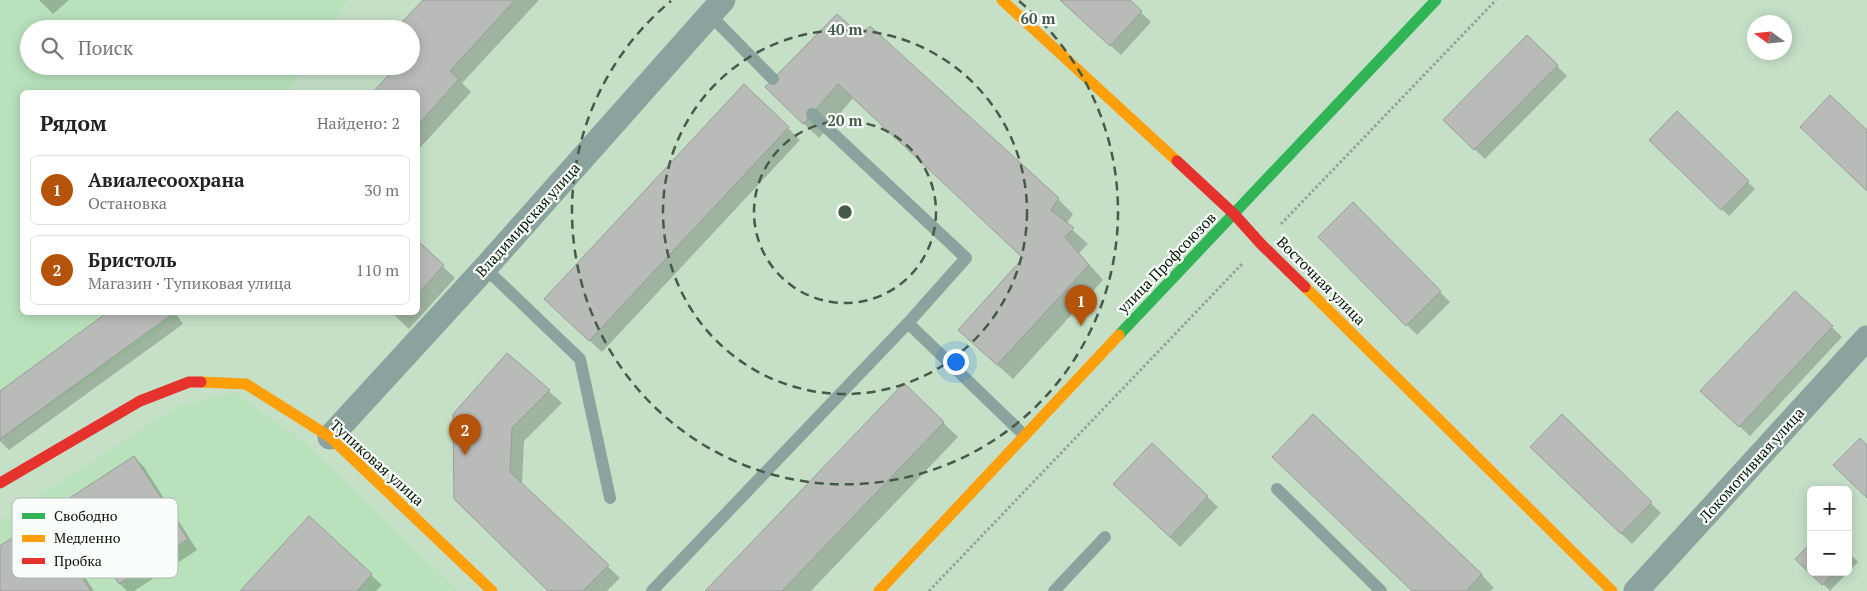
<!DOCTYPE html>
<html lang="ru">
<head>
<meta charset="utf-8">
<style>
	body { margin:0; font-family:"PT Serif",serif; background:#f6f6f6; color:#222 }
	.controls { position:absolute; right:15px; bottom:15px; display:grid; overflow:hidden; border-radius:8px; box-shadow:0 2px 12px #0003 }
	.controls button { width:45px; height:45px; display:grid; place-items:center; padding:0; border:0; border-bottom:1px solid #e0e0e0; background:#fff; color:#222; font:25px sans-serif }
	.compass { position:absolute; left:1747px; top:15px; width:45px; height:45px; border-radius:50%; background:#fff; box-shadow:0 2px 12px #0003; rotate:285deg }
	.you { position:absolute; left:955px; top:361px; width:18px; height:18px; margin:-12px; border:4px solid #fff; border-radius:50%; background:#1a73e8; box-shadow:0 0 0 8px #1a73e833 }
	.badge { display:grid; place-items:center; width:32px; height:32px; border-radius:50%; background:#b45309; color:#fff; font-size:16px; font-weight:700 }
	.pin { position:absolute; translate:-50% -41px; filter:drop-shadow(0 1px 2px #0008) }
	.pin::after { content:''; position:absolute; top:26px; width:18px; height:15px; background:inherit; clip-path:polygon(0 0,100% 0,50% 100%) }
	.list { margin:0; padding:0; list-style:none }
	h2 { display:flex; justify-content:space-between; align-items:center; height:65px; margin:0; padding:0 20px; font-size:21px }
	h2 small { font-size:16px; font-weight:400; color:#767676 }
	.list li { display:grid; grid-template-columns:32px 1fr auto; gap:15px; align-items:center; box-sizing:border-box; height:70px; margin:0 10px 10px; padding:0 10px; border:1px solid #e0e0e0; border-radius:8px }
	.list b { display:block; font-size:19px; white-space:nowrap }
	.list p { margin:0; font-size:16px; white-space:nowrap; color:#767676 }
	.list em { font-size:16px; font-style:normal; color:#767676 }
	.icon { flex:none; width:28px; height:28px; fill:none; stroke:currentColor; stroke-width:2; stroke-linecap:round; stroke-linejoin:round }
	.map { position:relative; flex:none; width:1867px; height:591px; overflow:hidden }
	.search { position:absolute; background:#fff; box-shadow:0 2px 12px #0003; left:20px; top:20px; width:400px; height:55px; display:flex; align-items:center; gap:12px; box-sizing:border-box; padding:0 18px; border-radius:28px; color:#767676; font-size:19px }
	.panel { position:absolute; background:#fff; box-shadow:0 2px 12px #0003; left:20px; top:90px; width:400px; height:225px; border-radius:8px }
	.map>svg:first-child { display:block }
</style>
</head>
<body>
<div class="map">
<svg width="1867" height="591" viewBox="0 0 1867 591">
	<rect width="100%" height="100%" fill="#c6e0c8"/>
	<g fill="#b9e1bc">
		<polygon points="0,0 348,0 329,29 29,29 29,66 305,66 287,92 22,92 22,312 184,313 0,440"/>
		<polygon points="234,392 303,441 458,591 0,591 0,521 176,407"/>
	</g>
	<g fill="#0003">
		<polygon points="39,0 69,0 53,14"/>
		<polygon points="425,0 539,0 462,83 471,92 418,150 418,92 375,92 399,66 411,66 422,40 404,22"/>
		<polygon points="1061,0 1128,0 1151,22 1121,55"/>
		<polygon points="860,36 1058,199 1073,214 1066,224 1088,244 1079,253 1103,280 1013,379 975,345 1024,259 854,97 819,138 781,102"/>
		<polygon points="1527,36 1567,76 1485,159 1444,120"/>
		<polygon points="1677,113 1755,189 1729,216 1650,140"/>
		<polygon points="788,128 800,140 602,352 558,311"/>
		<polygon points="1353,204 1450,302 1417,335 1320,237"/>
		<polygon points="418,243 455,278 409,329 391,312 418,312"/>
		<polygon points="1795,292 1842,337 1750,436 1712,401"/>
		<polygon points="110,312 175,312 183,324 9,450 0,441 0,393"/>
		<polygon points="507,354 562,403 524,441 522,485 620,578 607,591 550,591 455,499"/>
		<polygon points="904,385 958,437 811,591 706,591"/>
		<polygon points="1314,415 1482,575 1494,588 1490,591 1413,591"/>
		<polygon points="1562,416 1661,513 1632,544 1531,447"/>
		<polygon points="1152,445 1218,507 1180,547 1125,494"/>
		<polygon points="134,457 144,467 197,550 134,591 127,591 120,584 66,501"/>
		<polygon points="309,518 382,585 376,591 242,591"/>
		<polygon points="42,519 55,531 94,591 0,591 0,547"/>
		<polygon points="1848,552 1858,562 1848,572"/>
		<polygon points="1797,559 1811,572 1848,572 1830,591"/>
	</g>
	<g fill="#b8bbb8" stroke="#999d9a">
		<polygon points="423,0 515,0 450,71 459,79 418,125 418,92 373,92 397,66 411,66 411,51 421,40 411,29 402,22"/>
		<polygon points="1060,0 1130,0 1142,11 1110,46"/>
		<polygon points="837,14 860,35 870,26 1059,198 1051,210 1074,228 1065,237 1089,265 997,365 958,330 1023,258 838,84 803,124 765,87"/>
		<polygon points="1527,35 1558,65 1474,150 1443,120"/>
		<polygon points="744,84 789,127 589,341 544,299"/>
		<polygon points="1830,95 1867,130 1867,191 1800,127"/>
		<polygon points="1677,111 1749,181 1721,210 1649,140"/>
		<polygon points="1353,202 1441,291 1406,326 1318,237"/>
		<polygon points="418,241 444,265 418,294"/>
		<polygon points="1795,291 1833,326 1739,427 1700,391"/>
		<polygon points="108,312 174,313 0,439 0,391"/>
		<polygon points="507,353 550,390 512,428 510,472 609,565 583,591 548,591 454,499 453,414"/>
		<polygon points="904,383 944,422 782,591 705,591"/>
		<polygon points="1313,414 1482,574 1466,591 1412,591 1272,457"/>
		<polygon points="1562,414 1652,502 1621,534 1530,447"/>
		<polygon points="1860,438 1867,445 1867,498 1833,465"/>
		<polygon points="1152,443 1208,496 1170,537 1113,484"/>
		<polygon points="134,456 188,539 119,584 65,501"/>
		<polygon points="309,516 372,574 357,591 240,591"/>
		<polygon points="42,517 91,591 0,591 0,546"/>
		<polygon points="1811,543 1811,572 1834,572 1822,585 1795,559"/>
	</g>
	<g fill="none" stroke-linecap="round" stroke-linejoin="round">
		<g stroke="#8fa49a" stroke-width="3" stroke-dasharray="2.5 2.5" stroke-linecap="butt">
			<polyline points="1281,224 1496,0"/>
			<polyline points="929,591 1242,264"/>
		</g>
		<g stroke="#8aa39f" stroke-width="12">
			<polyline points="710,15 773,79"/>
			<polyline points="812,114 966,258 908,323 1024,435"/>
			<polyline points="485,268 580,359 610,498"/>
			<polyline points="1277,489 1381,591"/>
			<polyline points="652,591 908,323"/>
			<polyline points="1054,591 1105,537"/>
		</g>
		<g stroke="#8aa39f" stroke-width="25">
			<polyline points="330,437 485,268 723,0"/>
			<polyline points="1636,591 1867,338"/>
		</g>
		<polyline stroke="#30b455" stroke-width="11" points="1119,335 1436,0"/>
		<g stroke="#ff9f0a" stroke-width="11">
			<polyline points="1002,0 1177,161"/>
			<polyline points="1305,287 1612,591"/>
			<polyline points="201,382 246,384 330,437 492,591"/>
			<polyline points="879,591 1119,335"/>
		</g>
		<g stroke="#e5322d" stroke-width="11">
			<polyline points="1177,161 1234,214 1261,244 1305,287"/>
			<polyline points="0,483 140,401 189,382 201,382"/>
		</g>
	</g>
	<g fill="none" stroke="#475a49" stroke-width="2.5" stroke-dasharray="9 6">
		<circle cx="845" cy="212" r="91"/>
		<circle cx="845" cy="212" r="182"/>
		<path d="M1019 1A273 273 0 1 1 671 1"/>
	</g>
	<g text-anchor="middle" stroke-width="4.5" stroke-linejoin="round" paint-order="stroke">
		<g font-size="15" fill="#031205" stroke="#fafefa">
			<text transform="translate(528 220) rotate(-48)" y="5">Владимирская улица</text>
			<text transform="translate(1167 263) rotate(-46)" y="5">улица Профсоюзов</text>
			<text transform="translate(1321 281) rotate(45)" y="5">Восточная улица</text>
			<text transform="translate(377 463) rotate(42)" y="5">Тупиковая улица</text>
			<text transform="translate(1752 465) rotate(-48)" y="5">Локомотивная улица</text>
		</g>
	</g>
	<rect x="12" y="498" width="166" height="80" rx="8" fill="#fafefa" stroke="#b0b7b0" stroke-width="1"/>
	<rect x="22" y="513" width="23" height="6" fill="#30b455"/>
	<rect x="22" y="535" width="23" height="7" fill="#ff9f0a"/>
	<rect x="22" y="558" width="23" height="6" fill="#e5322d"/>
	<g font-size="14" fill="#031205">
		<text x="54" y="521">Свободно</text>
		<text x="54" y="543">Медленно</text>
		<text x="54" y="566">Пробка</text>
	</g>
	<circle cx="845" cy="212" r="8" fill="#475a49" stroke="#fafefa" stroke-width="2.5"/>
	<g font-size="15" text-anchor="middle" font-weight="bold" fill="#475a49" stroke="#fafefa" stroke-width="4.5" stroke-linejoin="round" paint-order="stroke">
		<text x="1038" y="24">60 m</text>
		<text x="845" y="35">40 m</text>
		<text x="845" y="126">20 m</text>
	</g>
</svg>
<div class="controls">
<button>+</button>
<button>−</button>
</div>
<svg class="compass" viewBox="-18 -18 36 36"><path d="M0-13l5 13h-10z" fill="#e53935"/><path d="M0 13l5-13h-10z" fill="#767676"/></svg>
<div class="you"></div>
<div class="pin badge" style="left:1081px;top:326px">1</div>
<div class="pin badge" style="left:465px;top:455px">2</div>
<div class="search"><svg class="icon" aria-label="search" viewBox="0 0 24 24"><circle cx="10" cy="10" r="6"/><path d="M15 15l6 6"/></svg>Поиск</div>
<section class="panel">
<h2>Рядом<small>Найдено: 2</small></h2>
<ul class="list">
<li><span class="badge">1</span><div><b>Авиалесоохрана</b><p>Остановка</p></div><em>30 m</em></li>
<li><span class="badge">2</span><div><b>Бристоль</b><p>Магазин · Тупиковая улица</p></div><em>110 m</em></li>
</ul>
</section>
</div>
</body>
</html>
